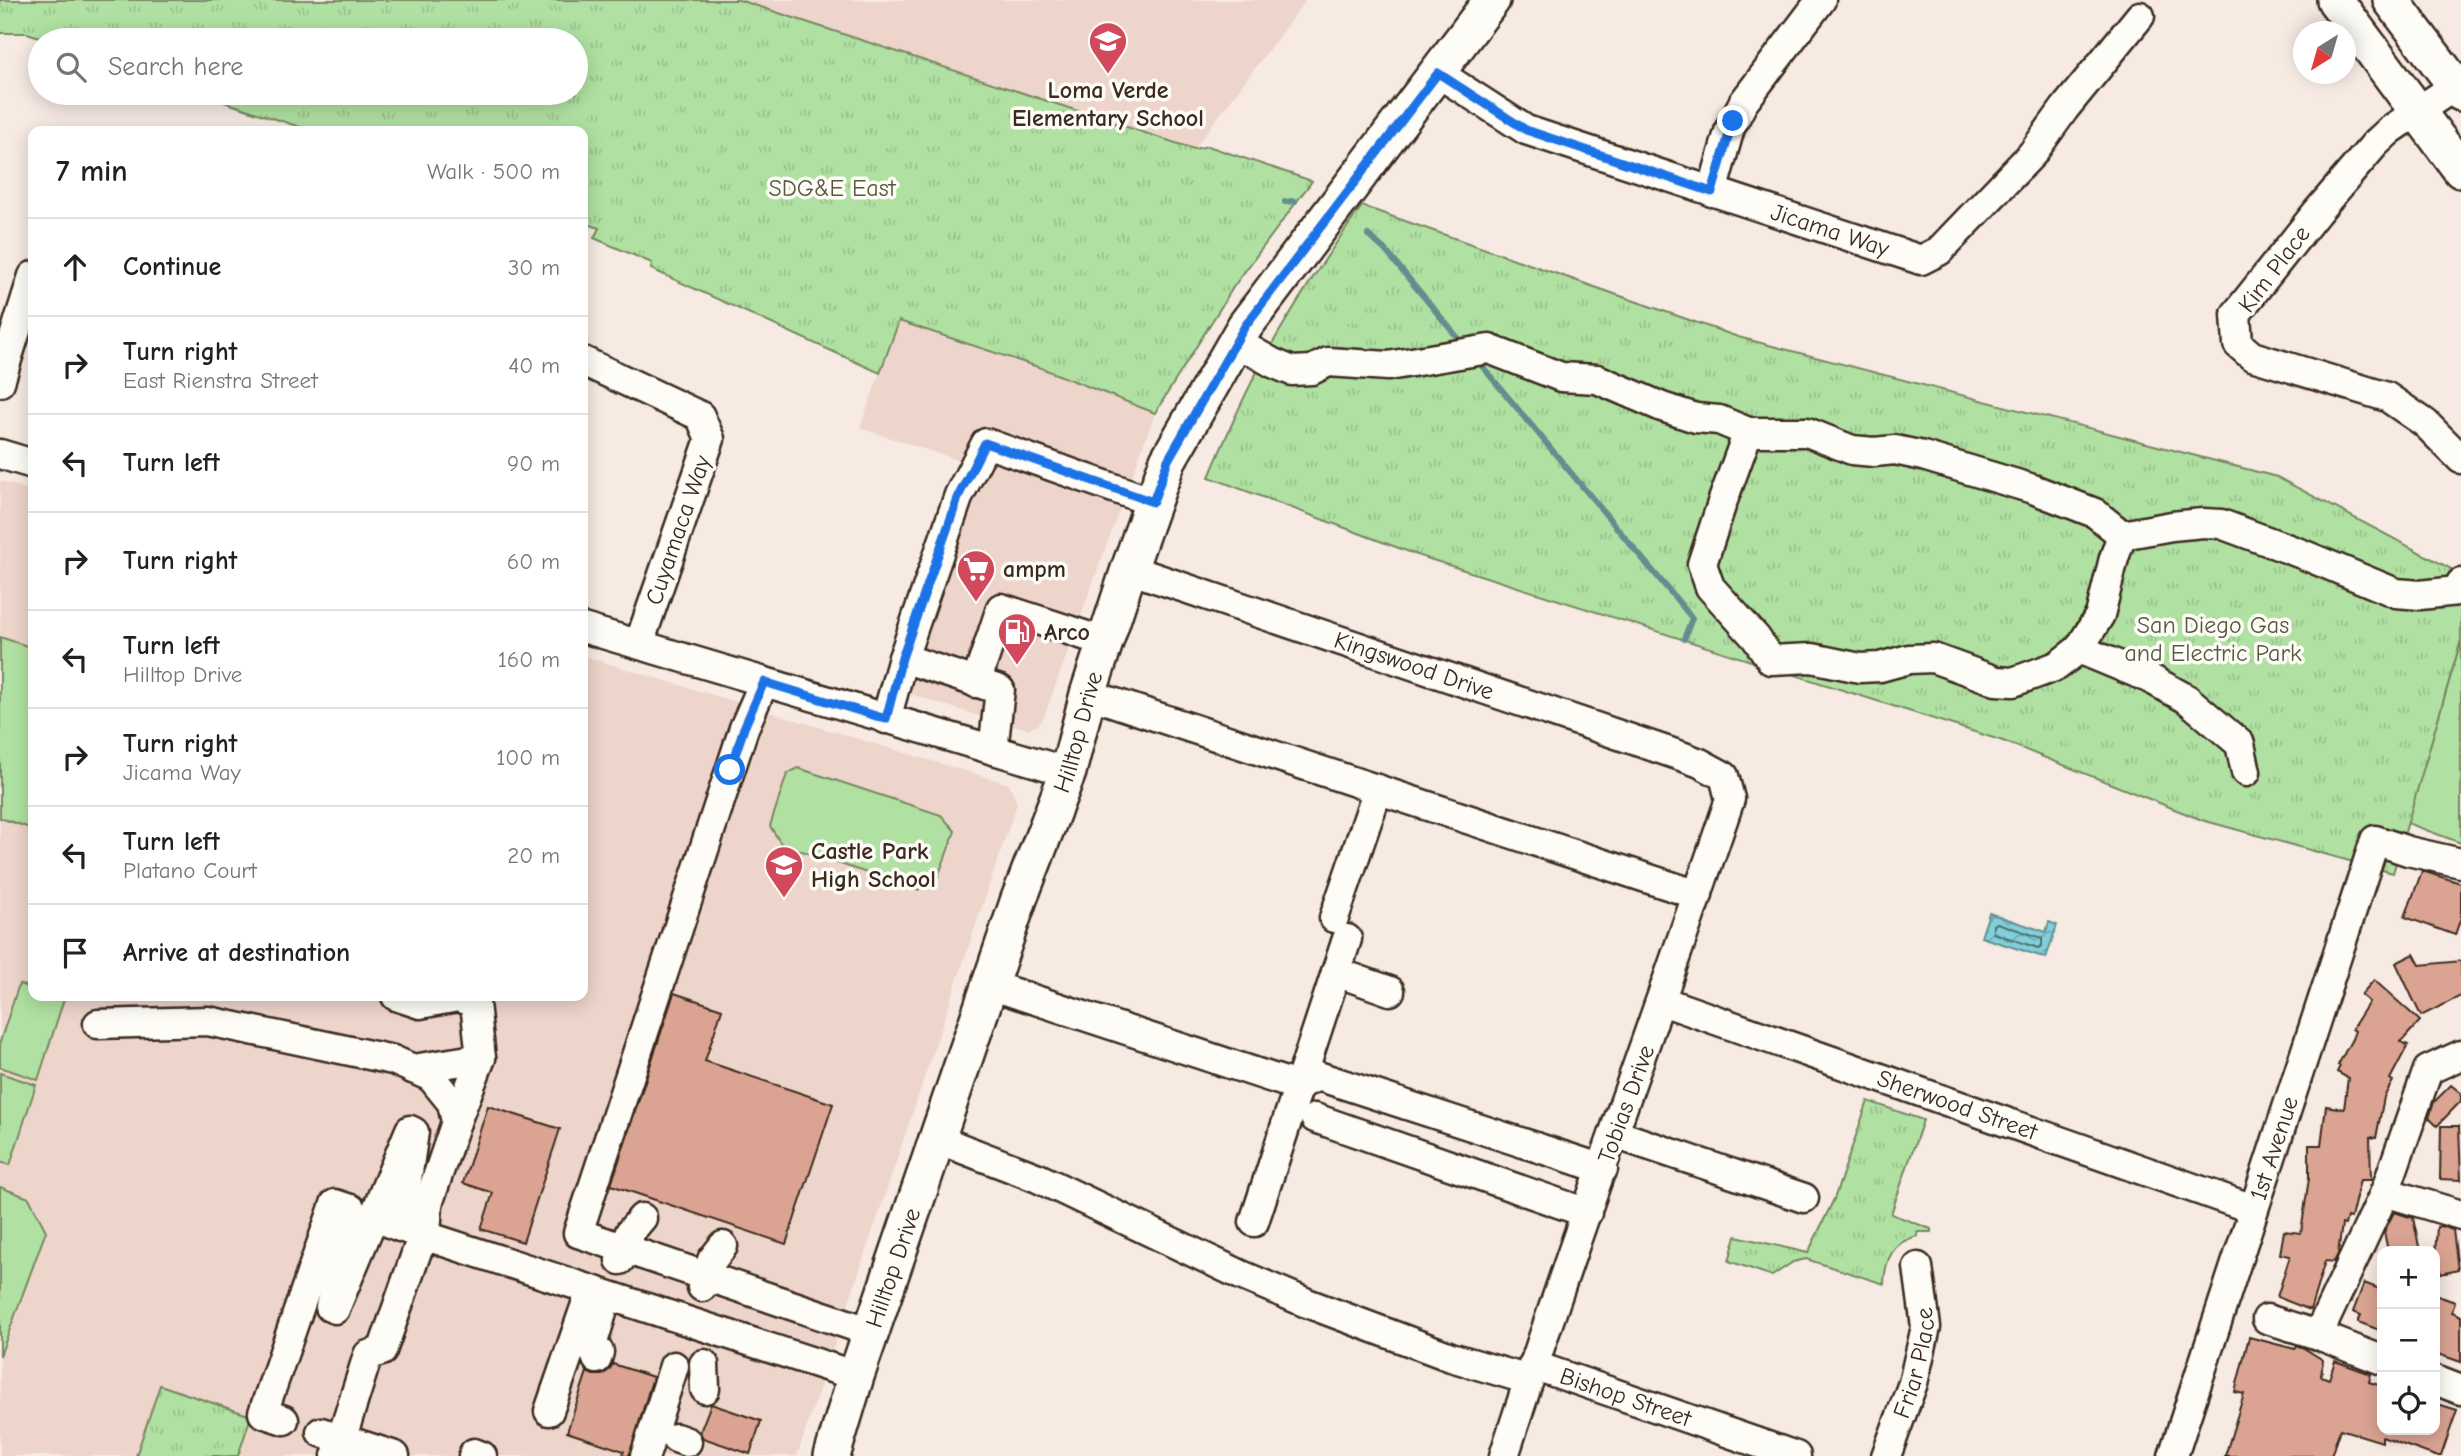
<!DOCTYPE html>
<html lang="en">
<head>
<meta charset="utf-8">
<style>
	body { margin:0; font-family:"Comic Neue",sans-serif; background:#f6f6f6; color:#202124 }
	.controls { position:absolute; right:21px; bottom:21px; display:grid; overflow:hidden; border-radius:14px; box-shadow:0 4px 18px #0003 }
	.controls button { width:63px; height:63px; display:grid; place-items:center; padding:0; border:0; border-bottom:2px solid #e0e0e0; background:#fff; color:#202124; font:35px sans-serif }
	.compass { position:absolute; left:2293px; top:21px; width:63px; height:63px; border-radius:50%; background:#fff; box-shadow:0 4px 18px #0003; rotate:217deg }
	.stop { position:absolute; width:21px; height:21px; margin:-16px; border:5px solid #1a73e8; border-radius:50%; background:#fff }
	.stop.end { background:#1a73e8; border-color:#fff; box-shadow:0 2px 7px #0008 }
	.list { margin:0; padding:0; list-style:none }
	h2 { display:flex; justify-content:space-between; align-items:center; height:91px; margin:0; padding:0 28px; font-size:30px }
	h2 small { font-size:23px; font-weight:400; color:#757577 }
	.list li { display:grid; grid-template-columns:46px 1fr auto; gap:21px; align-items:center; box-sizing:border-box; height:98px; padding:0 28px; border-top:2px solid #e0e0e0 }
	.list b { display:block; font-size:26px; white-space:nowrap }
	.list p { margin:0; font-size:23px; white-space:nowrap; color:#757577 }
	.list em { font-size:23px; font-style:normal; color:#757577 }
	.icon { flex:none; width:38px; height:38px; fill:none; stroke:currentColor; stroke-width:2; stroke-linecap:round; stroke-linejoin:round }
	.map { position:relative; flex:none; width:2461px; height:1456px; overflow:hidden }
	.search { position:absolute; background:#fff; box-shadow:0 4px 18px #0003; left:28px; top:28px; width:560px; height:77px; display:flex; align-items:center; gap:18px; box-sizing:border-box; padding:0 24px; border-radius:38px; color:#757577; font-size:26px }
	.panel { position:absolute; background:#fff; box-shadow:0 4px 18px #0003; left:28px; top:126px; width:560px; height:875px; border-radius:14px }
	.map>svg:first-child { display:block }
</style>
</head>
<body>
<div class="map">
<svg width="2461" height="1456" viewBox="0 0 2461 1456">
	<defs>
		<pattern id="park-tufts" width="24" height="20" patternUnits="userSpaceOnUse" patternTransform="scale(1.75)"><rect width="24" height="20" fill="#b0e1a2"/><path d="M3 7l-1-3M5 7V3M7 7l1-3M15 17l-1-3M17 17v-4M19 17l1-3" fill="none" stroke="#98c18b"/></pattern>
		<pattern id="water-waves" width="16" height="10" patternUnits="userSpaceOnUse" patternTransform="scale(1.75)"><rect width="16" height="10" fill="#80d0db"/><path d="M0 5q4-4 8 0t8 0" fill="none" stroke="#6aa9b1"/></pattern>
	</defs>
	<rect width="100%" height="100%" fill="#f6eae3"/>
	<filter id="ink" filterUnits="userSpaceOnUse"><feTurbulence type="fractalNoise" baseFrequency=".0143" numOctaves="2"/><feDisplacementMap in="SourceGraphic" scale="14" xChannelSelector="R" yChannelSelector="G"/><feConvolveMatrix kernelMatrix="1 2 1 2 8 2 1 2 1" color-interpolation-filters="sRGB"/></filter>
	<g filter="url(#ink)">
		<g fill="#eed5cb">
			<polygon points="739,0 1306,0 1194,149"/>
			<polygon points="898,321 1041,368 1155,413 1044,717 1038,725 1028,729 982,717 901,691 979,467 860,428"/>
			<polygon points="0,481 33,491 33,996 583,996 583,656 1009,784 1017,803 797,1456 0,1456"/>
		</g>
		<g fill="#b0e1a2" stroke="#768660" stroke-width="2">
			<polygon points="0,637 33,648 33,829 0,818"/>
			<polygon points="2461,641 2461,843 2407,823"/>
			<polygon points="798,768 941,815 955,831 936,882 917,890 781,844 770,826 787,774"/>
			<polygon points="19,984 33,989 33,996 54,996 64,999 38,1080 0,1067 0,1042"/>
			<polygon points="0,1073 36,1085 10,1165 0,1162"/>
			<polygon points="0,1187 29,1198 46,1231 0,1356"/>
		</g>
		<g fill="url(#park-tufts)" stroke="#768660" stroke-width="2">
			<polygon points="0,0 739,0 1194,149 1208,146 1312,181 1234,286 1155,413 1041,368 899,321 880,373 651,269 652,263 594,238 599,228 583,222 583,131 312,131 197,93 576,93 576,40 49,40 27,33 0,33"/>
			<path d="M 1362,206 L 1738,337 L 2277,477 L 2461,574 L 2461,640 L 2393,873 L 2202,820 L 2003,741 L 1420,556 L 1209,477 C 1228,432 1247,388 1271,346 C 1299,297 1330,251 1362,206 Z"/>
			<path d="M 1868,1101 L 1923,1120 L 1891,1214 L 1931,1229 L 1931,1232 L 1917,1232 L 1918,1236 C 1892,1241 1885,1261 1884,1284 L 1806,1259 L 1793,1262 L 1772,1276 L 1729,1261 L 1736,1236 L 1808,1253 L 1834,1199 Z"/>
			<polygon points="160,1385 251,1416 238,1456 136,1456"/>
		</g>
		<polygon fill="url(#water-waves)" stroke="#648e8f" stroke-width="2" points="1989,913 2046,932 2049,922 2057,925 2046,958 1981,937"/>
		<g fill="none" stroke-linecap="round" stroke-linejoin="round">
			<polygon stroke="#576c6a" stroke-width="2" points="1997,923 2042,938 2042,946 2038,948 1993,933 1993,925"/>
			<g stroke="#648e8f" stroke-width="6">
				<polyline points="1285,202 1295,201"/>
				<polyline points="1368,235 1385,250 1463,344"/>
				<polyline points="1477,360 1692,618 1684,639"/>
			</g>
		</g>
		<g fill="#dba492" stroke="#3b2a1e" stroke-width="2">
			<polygon points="2422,871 2461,883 2461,917 2455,935 2405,917"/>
			<polygon points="2414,954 2420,965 2461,961 2461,996 2421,1016 2396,963"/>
			<polygon points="2374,980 2420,1021 2401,1042 2408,1045 2390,1079 2393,1081 2384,1097 2376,1138 2370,1137 2371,1180 2360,1180 2351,1218 2347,1217 2345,1225 2342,1224 2338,1254 2334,1262 2325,1261 2310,1310 2277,1297 2290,1256 2280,1254 2284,1231 2301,1233 2309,1178 2309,1145 2321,1145 2326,1106 2344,1109 2348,1078 2337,1072 2340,1066 2338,1065 2352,1039 2355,1031 2352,1029 2369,1002 2361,995"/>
			<polygon points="674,993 722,1009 705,1061 833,1104 786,1244 611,1185"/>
			<polygon points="2451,1085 2461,1093 2461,1101 2437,1126 2429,1118 2434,1102"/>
			<polygon points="488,1106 560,1129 523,1242 481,1229 493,1193 463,1183"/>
			<polygon points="2441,1126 2459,1126 2461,1180 2440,1179"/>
			<polygon points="2394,1212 2413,1218 2420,1251 2388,1251 2384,1232"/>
			<polygon points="2440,1226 2453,1230 2458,1270 2441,1274 2435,1255 2437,1227"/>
			<polygon points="2364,1283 2382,1290 2382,1331 2358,1322 2361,1315 2353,1312"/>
			<polygon points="2435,1295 2455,1302 2452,1312 2461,1316 2461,1362 2435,1353"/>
			<polygon points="2249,1337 2295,1349 2297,1346 2302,1347 2323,1360 2321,1376 2329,1379 2335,1361 2371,1374 2369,1382 2382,1386 2382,1430 2435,1430 2435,1403 2457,1410 2441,1456 2435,1456 2382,1437 2382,1442 2340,1429 2331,1456 2225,1456 2244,1394 2235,1392"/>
			<polygon points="613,1364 653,1377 629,1456 622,1456 624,1451 567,1432 587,1372 593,1375 602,1375 609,1370"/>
			<polygon points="711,1404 761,1421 750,1454 703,1438 700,1432"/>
		</g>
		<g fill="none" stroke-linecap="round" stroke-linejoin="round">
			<g stroke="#3b2a1e" stroke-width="33">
				<g id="minor">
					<path id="s1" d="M 1438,73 L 1526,130 L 1921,260 L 1939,251 L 2032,154 L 2065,108 L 2140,16"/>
					<polyline points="2455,86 2390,130 2375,144 2317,212 2236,314 2238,344 2252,356 2387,397 2425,423 2461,459"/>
					<polyline points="1712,192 1730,128 1743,103 1821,0"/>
					<polyline points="1236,342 1273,363 1292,371 1312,370 1328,362 1388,366 1489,349 1561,377 1597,379 1662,407 1696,418 1719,420 1748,432 1722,503 1702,564 1710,587 1756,638 1771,660 1812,658 1860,668 1880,667 1909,659 1933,658 1996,681 2013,682 2057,666 2079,649 2149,678 2187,699 2240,744 2246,772"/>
					<polyline points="583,361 700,416 710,439 639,644"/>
					<polyline points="0,382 33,276"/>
					<polyline points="1748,432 1807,432 1852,450 1874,452 1895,450 1923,456 2033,489 2095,513 2122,535 2114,558 2100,615 2079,649"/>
					<polyline points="0,454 33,464"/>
					<polyline points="2122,535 2172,526 2203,523 2221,524 2302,554 2396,593 2420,595 2457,591 2461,583"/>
					<path id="s2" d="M 1129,569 L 1684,757 L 1700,763 L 1724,776 L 1730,799 C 1656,1018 1575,1235 1504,1456"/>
					<polyline points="583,628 1068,772"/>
					<polyline points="903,658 1000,690 993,750"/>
					<polyline points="764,682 744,728 578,1233 871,1332"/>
					<polyline points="976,683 1001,608 1105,642"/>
					<polyline points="1088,694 1698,895"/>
					<polyline points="886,719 903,658 959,495 986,443 1153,502"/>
					<polyline points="1334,918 1378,789"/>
					<polyline points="1336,972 1390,991"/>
					<polyline points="990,985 1297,1086 1318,1076 1603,1169"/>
					<polyline points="396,996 420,1004 458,997 475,1003 481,1058"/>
					<path id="s3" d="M 1662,1001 L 2253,1209"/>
					<polyline points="98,1024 208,1021 393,1060 431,1077 452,1103 456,1122 428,1204 426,1236 392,1224"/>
					<polyline points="413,1069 481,1058 456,1122"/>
					<polyline points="1315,1118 1587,1213"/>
					<polyline points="1615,1134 1804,1198"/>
					<polyline points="937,1139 1038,1178 1241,1275 1307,1303 1451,1357 1529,1380"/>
					<polyline points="2385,1192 2428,1070 2461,1055"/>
					<polyline points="351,1209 330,1307 335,1309 410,1130 414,1132 400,1227"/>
					<polyline points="1254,1222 1347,939"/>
					<polyline points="620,1260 630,1232 642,1218"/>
					<polyline points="702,1287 712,1260 723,1246"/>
					<polyline points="2267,1319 2318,1335 2382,1360"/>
					<polyline points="2318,1335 2385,1192 2461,1215"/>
					<polyline points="597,1359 599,1352 591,1349 602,1313"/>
					<polyline points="704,1364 705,1389"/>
					<path id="s4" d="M 1533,1365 L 1796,1456"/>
					<polyline points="2435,1380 2461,1390"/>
					<polyline points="549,1411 591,1290"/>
					<polyline points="284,1420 263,1413 335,1204 347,1208"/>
					<polyline points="321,1432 395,1456"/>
					<polyline points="676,1438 687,1442"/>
					<polyline points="336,1456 368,1355 382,1351 417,1251 426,1236 856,1376"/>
					<polyline points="473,1456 474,1453 482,1456"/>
					<polyline points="645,1456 674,1366"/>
					<path id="s5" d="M 1886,1456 L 1913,1383 L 1926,1327 L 1918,1267"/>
					<path id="s6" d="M 2173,1456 L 2375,840 L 2408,851 L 2461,863"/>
				</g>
			</g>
			<g stroke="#3b2a1e" stroke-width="40">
				<g id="major">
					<polyline points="2335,0 2461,170"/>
					<polyline points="2391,0 2461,93"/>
					<path id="s7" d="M 832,1456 L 856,1376 L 1019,899 L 1068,772 L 1088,694 L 1129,569 L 1168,460 L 1245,326 L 1492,0"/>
				</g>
			</g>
			<use href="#minor" stroke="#fdfcf7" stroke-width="28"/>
			<use href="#major" stroke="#fdfcf7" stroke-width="35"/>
		</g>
	</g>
	<g fill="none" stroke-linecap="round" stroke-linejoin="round" filter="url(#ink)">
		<polyline stroke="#1a73e8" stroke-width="9" points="730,770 744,728 764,682 886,719 902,658 959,495 985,443 1153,502 1168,460 1245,326 1438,73 1526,130 1712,192 1733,121"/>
	</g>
	<defs>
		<g id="school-pin" transform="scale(2.0125)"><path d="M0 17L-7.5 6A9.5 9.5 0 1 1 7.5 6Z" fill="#d1495b" stroke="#fdfcf7"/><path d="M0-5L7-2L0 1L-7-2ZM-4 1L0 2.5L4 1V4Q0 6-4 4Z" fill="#fff"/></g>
		<g id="supermarket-pin" transform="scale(2.0125)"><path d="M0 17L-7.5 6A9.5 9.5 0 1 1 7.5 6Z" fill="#d1495b" stroke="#fdfcf7"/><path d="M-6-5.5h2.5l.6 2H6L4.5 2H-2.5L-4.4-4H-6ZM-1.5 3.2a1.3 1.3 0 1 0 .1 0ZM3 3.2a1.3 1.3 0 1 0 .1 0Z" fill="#fff"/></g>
		<g id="fuel-pin" transform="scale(2.0125)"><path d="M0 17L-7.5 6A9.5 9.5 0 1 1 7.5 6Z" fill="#d1495b" stroke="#fdfcf7"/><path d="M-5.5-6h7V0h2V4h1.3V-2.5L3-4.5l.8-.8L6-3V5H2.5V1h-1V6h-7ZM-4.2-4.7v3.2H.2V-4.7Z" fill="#fff"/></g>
	</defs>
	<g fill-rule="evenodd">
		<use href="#school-pin" x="1108" y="41"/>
		<use href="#supermarket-pin" x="976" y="569"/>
		<use href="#fuel-pin" x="1017" y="632"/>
		<use href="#school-pin" x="784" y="865"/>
	</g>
	<g text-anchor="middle" stroke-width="7" stroke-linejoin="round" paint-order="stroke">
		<g font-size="24" font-weight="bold" fill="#3b2a1e" stroke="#fdfcf7" text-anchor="start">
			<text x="1108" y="98" text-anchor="middle">Loma Verde<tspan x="1108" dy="28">Elementary School</tspan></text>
			<text x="1003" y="577">ampm</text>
			<text x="1044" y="640">Arco</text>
			<text x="811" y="859">Castle Park<tspan x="811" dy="28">High School</tspan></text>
		</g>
		<g font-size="24" fill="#58583f" stroke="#fdfcf7">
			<text x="832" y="196">SDG&amp;E East</text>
			<text x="2213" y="633">San Diego Gas<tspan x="2213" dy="28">and Electric Park</tspan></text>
		</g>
		<g font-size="24" fill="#3b2a1e" stroke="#fdfcf7">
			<text dy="8" stroke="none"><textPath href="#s1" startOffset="425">Jicama Way</textPath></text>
			<text transform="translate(2274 269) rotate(-53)" y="8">Kim Place</text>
			<text transform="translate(678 530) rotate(-71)" y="8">Cuyamaca Way</text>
			<text dy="8" stroke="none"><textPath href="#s2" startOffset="301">Kingswood Drive</textPath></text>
			<text dy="8" stroke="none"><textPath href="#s7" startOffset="765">Hilltop Drive</textPath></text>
			<text transform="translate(1626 1104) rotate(-70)" y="8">Tobias Drive</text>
			<text dy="8" stroke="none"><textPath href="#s3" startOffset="313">Sherwood Street</textPath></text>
			<text dy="8" stroke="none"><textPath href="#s6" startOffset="324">1st Avenue</textPath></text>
			<text dy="8" stroke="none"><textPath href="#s7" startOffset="198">Hilltop Drive</textPath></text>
			<text dy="8" stroke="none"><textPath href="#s5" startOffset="98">Friar Place</textPath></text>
			<text dy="8" stroke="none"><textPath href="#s4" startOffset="98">Bishop Street</textPath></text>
		</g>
	</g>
</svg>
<div class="controls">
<button>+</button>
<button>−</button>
<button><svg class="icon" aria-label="locate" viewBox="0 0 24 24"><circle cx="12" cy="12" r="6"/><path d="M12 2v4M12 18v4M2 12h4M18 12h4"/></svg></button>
</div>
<svg class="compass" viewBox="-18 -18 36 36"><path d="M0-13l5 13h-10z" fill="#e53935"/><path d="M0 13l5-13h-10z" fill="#757577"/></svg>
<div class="stop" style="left:730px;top:770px"></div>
<div class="stop end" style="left:1733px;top:121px"></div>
<div class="search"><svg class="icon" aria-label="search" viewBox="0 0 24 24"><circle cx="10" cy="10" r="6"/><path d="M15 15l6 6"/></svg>Search here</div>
<section class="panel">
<h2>7 min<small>Walk · 500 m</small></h2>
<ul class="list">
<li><svg class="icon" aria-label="ahead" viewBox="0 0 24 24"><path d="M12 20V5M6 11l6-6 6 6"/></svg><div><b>Continue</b></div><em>30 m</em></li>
<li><svg class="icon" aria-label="right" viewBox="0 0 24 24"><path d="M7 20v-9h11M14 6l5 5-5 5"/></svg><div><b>Turn right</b><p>East Rienstra Street</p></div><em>40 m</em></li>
<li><svg class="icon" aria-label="left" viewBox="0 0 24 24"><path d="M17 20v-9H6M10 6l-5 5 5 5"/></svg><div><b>Turn left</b></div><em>90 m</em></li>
<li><svg class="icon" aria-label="right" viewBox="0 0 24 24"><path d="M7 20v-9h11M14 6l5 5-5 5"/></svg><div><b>Turn right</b></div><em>60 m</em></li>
<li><svg class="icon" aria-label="left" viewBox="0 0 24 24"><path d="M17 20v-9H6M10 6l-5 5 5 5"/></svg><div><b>Turn left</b><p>Hilltop Drive</p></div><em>160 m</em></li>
<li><svg class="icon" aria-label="right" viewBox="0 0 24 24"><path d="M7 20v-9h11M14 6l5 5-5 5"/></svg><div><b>Turn right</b><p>Jicama Way</p></div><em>100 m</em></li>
<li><svg class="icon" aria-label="left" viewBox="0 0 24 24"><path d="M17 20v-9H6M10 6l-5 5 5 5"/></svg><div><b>Turn left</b><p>Platano Court</p></div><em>20 m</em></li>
<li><svg class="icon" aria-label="arrive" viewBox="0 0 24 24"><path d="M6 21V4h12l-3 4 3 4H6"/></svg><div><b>Arrive at destination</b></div></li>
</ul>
</section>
</div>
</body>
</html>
